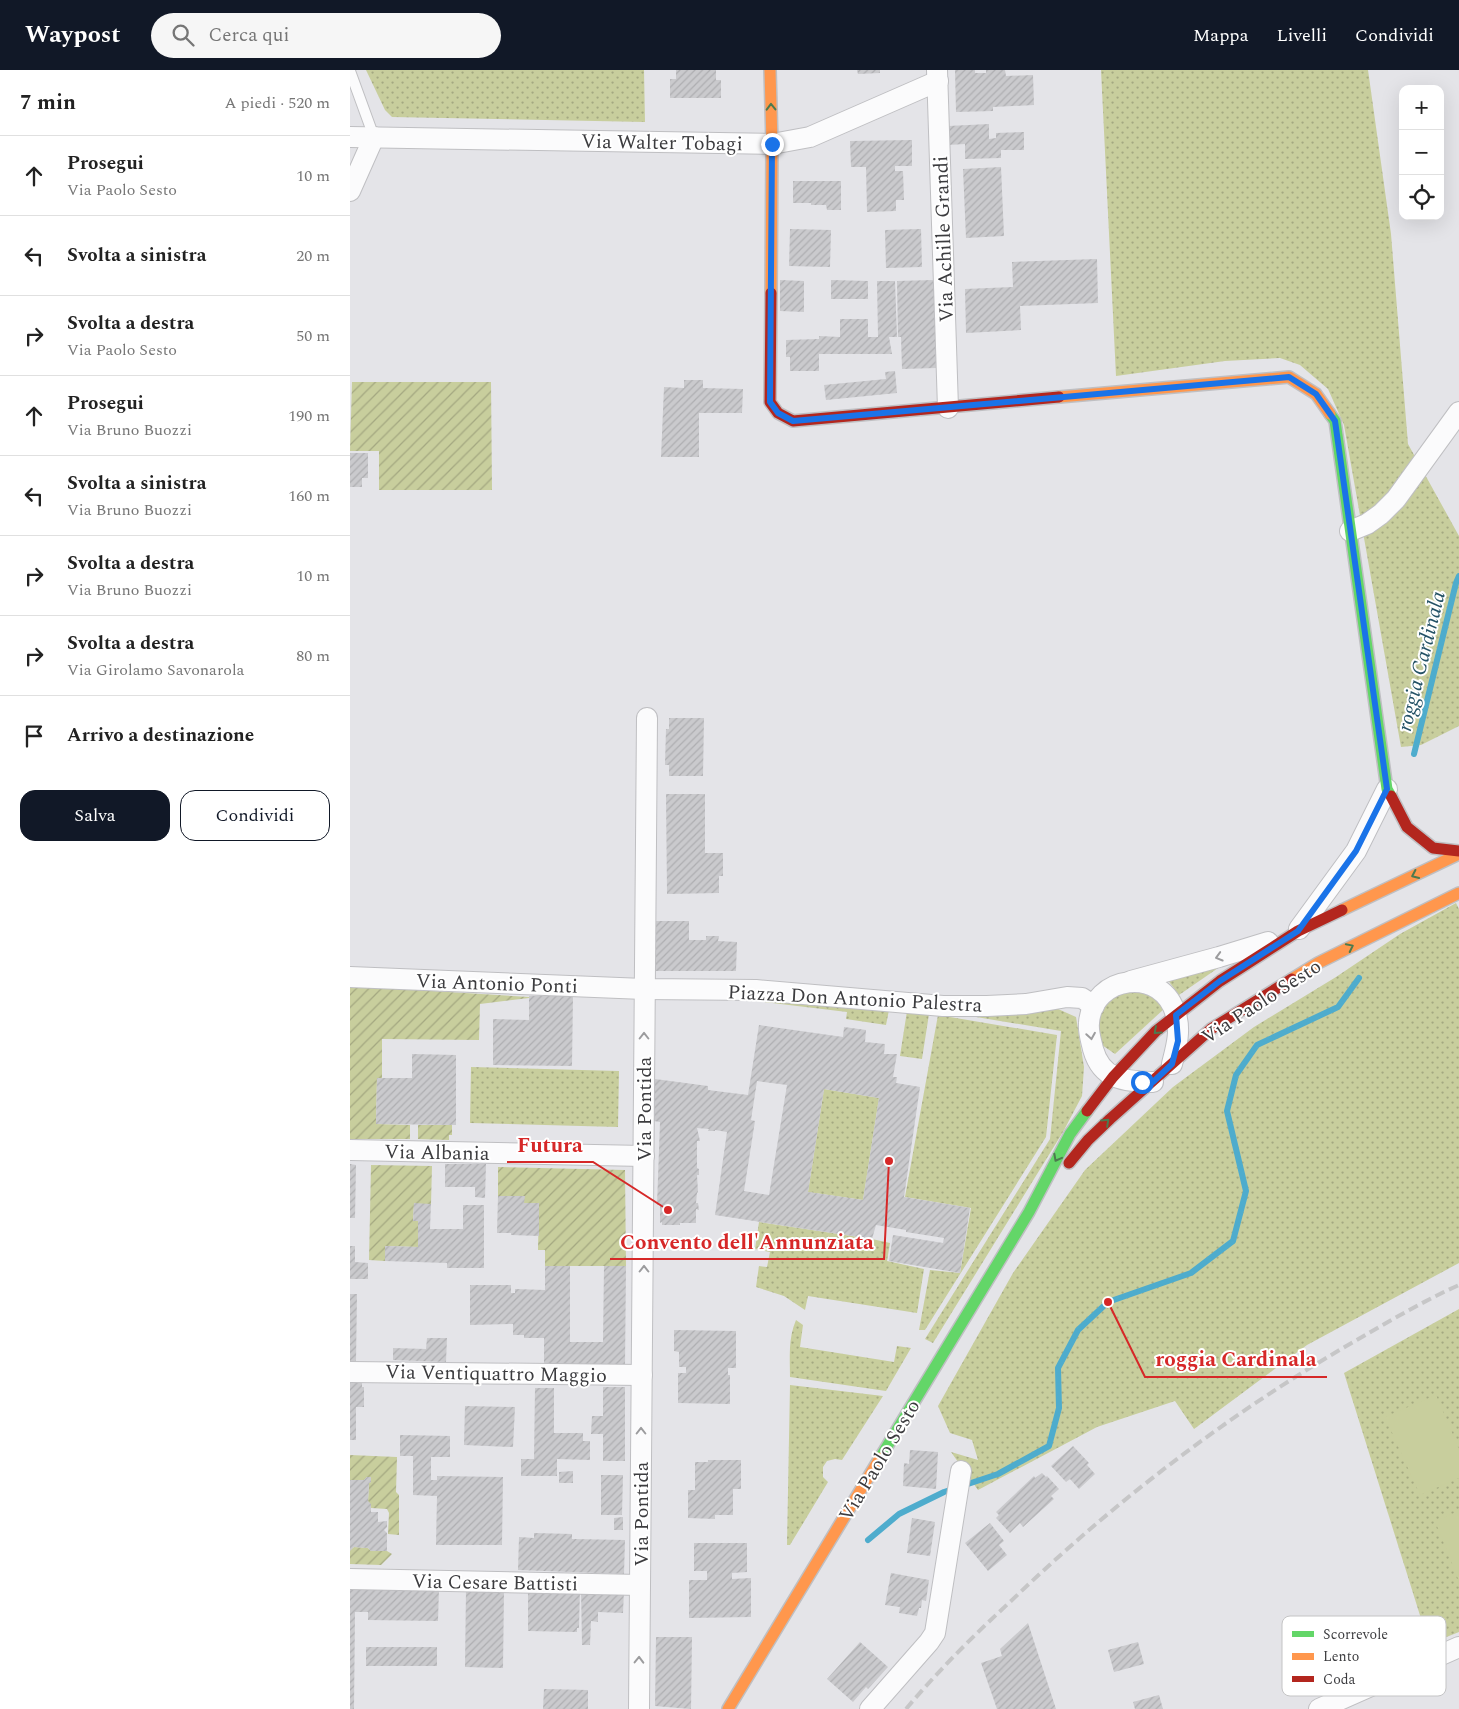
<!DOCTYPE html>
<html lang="it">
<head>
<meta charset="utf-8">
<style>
	body { margin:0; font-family:Spectral,serif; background:#f6f6f6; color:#222 }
	.controls { position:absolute; right:15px; top:15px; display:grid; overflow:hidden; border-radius:10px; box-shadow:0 5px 20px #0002 }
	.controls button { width:45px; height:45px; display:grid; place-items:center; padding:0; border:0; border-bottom:1px solid #e0e0e0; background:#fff; color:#222; font:25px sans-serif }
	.stop { position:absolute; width:15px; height:15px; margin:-11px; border:4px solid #1a73e8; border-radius:50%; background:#fff }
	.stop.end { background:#1a73e8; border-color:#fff; box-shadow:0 1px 5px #0008 }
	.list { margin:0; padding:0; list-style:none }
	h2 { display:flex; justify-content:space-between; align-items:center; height:65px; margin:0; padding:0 20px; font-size:21px }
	h2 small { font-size:16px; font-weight:400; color:#767676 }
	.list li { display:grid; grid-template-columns:32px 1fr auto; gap:15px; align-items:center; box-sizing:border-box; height:80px; padding:0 20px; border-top:1px solid #e0e0e0 }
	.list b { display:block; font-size:19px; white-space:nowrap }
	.list p { margin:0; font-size:16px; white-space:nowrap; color:#767676 }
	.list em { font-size:16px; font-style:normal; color:#767676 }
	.actions { display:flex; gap:10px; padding:15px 20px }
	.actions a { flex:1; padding:11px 0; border:1px solid #111827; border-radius:15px; text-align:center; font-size:18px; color:#111827 }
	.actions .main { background:#111827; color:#fff }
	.icon { flex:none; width:28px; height:28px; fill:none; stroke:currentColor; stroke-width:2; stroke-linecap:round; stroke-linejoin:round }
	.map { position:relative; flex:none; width:1109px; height:1639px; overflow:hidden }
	header { display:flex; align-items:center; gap:30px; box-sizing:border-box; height:70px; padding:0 25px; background:#111827; color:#fff }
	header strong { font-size:24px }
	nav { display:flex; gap:28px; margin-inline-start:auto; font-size:18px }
	.search { width:350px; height:45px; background:#f6f6f6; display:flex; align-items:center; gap:12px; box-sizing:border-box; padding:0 18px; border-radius:28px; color:#767676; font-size:19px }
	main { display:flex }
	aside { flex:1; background:#fff }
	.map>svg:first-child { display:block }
</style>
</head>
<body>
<header>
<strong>Waypost</strong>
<div class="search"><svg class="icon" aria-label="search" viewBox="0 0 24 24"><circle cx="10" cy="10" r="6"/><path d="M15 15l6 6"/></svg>Cerca qui</div>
<nav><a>Mappa</a><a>Livelli</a><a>Condividi</a></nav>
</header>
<main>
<aside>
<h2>7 min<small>A piedi · 520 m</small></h2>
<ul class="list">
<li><svg class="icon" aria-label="ahead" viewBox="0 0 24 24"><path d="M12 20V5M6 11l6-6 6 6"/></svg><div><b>Prosegui</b><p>Via Paolo Sesto</p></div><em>10 m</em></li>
<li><svg class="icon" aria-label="left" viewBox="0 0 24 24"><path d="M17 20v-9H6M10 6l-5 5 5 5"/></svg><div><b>Svolta a sinistra</b></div><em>20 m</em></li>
<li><svg class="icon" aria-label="right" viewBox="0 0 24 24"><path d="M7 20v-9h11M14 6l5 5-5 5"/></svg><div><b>Svolta a destra</b><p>Via Paolo Sesto</p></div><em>50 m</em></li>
<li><svg class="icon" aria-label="ahead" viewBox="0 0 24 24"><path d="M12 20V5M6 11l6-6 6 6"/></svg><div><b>Prosegui</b><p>Via Bruno Buozzi</p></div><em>190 m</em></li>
<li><svg class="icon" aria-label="left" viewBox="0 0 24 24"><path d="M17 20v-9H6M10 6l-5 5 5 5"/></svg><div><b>Svolta a sinistra</b><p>Via Bruno Buozzi</p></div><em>160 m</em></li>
<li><svg class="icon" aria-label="right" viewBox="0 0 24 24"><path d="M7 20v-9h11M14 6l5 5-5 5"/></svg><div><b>Svolta a destra</b><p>Via Bruno Buozzi</p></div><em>10 m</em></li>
<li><svg class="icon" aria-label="right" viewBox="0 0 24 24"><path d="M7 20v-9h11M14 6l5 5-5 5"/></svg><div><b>Svolta a destra</b><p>Via Girolamo Savonarola</p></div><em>80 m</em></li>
<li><svg class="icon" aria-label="arrive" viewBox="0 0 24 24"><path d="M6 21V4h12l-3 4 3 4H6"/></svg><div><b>Arrivo a destinazione</b></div></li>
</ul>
<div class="actions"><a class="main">Salva</a><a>Condividi</a></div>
</aside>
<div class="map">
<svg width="1109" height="1639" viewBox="0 0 1109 1639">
	<defs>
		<pattern id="grass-dots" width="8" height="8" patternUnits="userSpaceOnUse" patternTransform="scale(1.25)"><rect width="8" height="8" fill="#c8ce9d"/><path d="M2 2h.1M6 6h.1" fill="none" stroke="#a4a881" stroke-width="1.8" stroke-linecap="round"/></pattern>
		<pattern id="garden-furrows" width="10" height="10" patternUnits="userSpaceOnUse" patternTransform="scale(1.25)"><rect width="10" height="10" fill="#c8ce9d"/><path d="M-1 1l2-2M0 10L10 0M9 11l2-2" fill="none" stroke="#a4a881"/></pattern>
		<pattern id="building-hatch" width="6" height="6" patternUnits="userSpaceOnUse" patternTransform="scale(1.25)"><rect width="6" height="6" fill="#cacacd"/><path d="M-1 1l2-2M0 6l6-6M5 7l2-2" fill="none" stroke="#aeaeb1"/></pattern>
	</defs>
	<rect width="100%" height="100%" fill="#e4e4e8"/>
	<g fill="url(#grass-dots)">
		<polygon points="16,0 294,0 295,52 42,47 35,40"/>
		<polygon points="751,0 1018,0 1041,164 1058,374 1109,466 1109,656 1071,675 1051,677 994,355 978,319 950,295 930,288 875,291 766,306"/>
		<polygon points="1106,833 1109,839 1109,1193 957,1275 844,1359 825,1331 747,1357 628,1420 601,1382 628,1390 622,1370 600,1363 588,1336 663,1203 735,1100 823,1017 904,957 986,907 1050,864"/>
		<polygon points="871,896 829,925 817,909"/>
		<polygon points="782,918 806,929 814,939 765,984 752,975 745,960 755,929"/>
		<polygon points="414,929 539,940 536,955 496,949 497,942 414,932"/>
		<polygon points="689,936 708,939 726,947 734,997 732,1026 713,1062 583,1273 575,1269 700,1069 711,961 602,943"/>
		<polygon points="557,941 579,944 572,989 550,986"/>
		<polygon points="588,945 707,965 696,1067 575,1260 569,1260 580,1200 610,1203 621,1138 555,1127"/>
		<polygon points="121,997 269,1001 268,1057 120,1053"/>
		<polygon points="474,1019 529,1028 513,1130 458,1122"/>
		<polygon points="409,1152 522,1169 540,1173 537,1191 574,1199 567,1243 458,1226 455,1240 434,1226 406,1217 409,1196 417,1197 420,1182 405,1179"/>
		<polygon points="1109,1239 1109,1562 1079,1574 994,1303"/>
		<path d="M 446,1250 L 453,1255 L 450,1277 L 544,1292 L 547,1276 L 561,1278 L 536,1321 L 440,1307 C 440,1287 438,1269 446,1250 Z"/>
		<polygon points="440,1315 533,1326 492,1390 485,1389 477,1391 473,1397 473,1407 478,1412 440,1475 437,1475"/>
	</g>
	<g fill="url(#garden-furrows)">
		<polygon points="2,312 141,312 142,420 29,420 29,381 0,381"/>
		<polygon points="0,916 179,927 179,928 130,934 129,970 32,969 32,1008 27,1008 26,1054 60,1055 60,1069 0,1069"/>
		<polygon points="68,1055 102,1055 102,1065 99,1065 99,1070 68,1069"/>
		<polygon points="21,1095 82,1096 81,1134 64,1134 63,1151 68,1151 68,1177 35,1176 35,1191 19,1190"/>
		<polygon points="148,1097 275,1100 276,1196 195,1196 195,1180 188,1180 189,1133 174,1133 174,1126 148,1126"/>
		<polygon points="0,1385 47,1387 46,1422 49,1425 49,1465 38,1464 39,1443 37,1439 21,1438 18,1431 19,1413 21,1412 21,1407 17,1407 14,1410 0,1410"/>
		<polygon points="4,1477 18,1478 21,1481 37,1481 42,1484 31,1495 0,1494 0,1480"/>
	</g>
	<g fill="#c8ce9d">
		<polygon points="1086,1325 1109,1379 1109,1408 1070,1425 1035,1347"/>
		<polygon points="1109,1441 1109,1511 1085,1451"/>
	</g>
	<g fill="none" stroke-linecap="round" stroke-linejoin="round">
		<g stroke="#4eaccd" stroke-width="6">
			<polyline points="1064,684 1106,513 1109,506"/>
			<polyline points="518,1470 549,1444 594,1422 648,1404 699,1376 709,1338 708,1298 728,1260 758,1232 841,1203 883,1171 896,1121 877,1041 886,1005 907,975 988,937 1009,908"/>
		</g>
	</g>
	<g fill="url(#building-hatch)" fill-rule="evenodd">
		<polygon points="326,0 366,0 366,10 371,10 371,28 320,28 320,9 326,9"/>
		<polygon points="507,0 530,0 530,3 508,4"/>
		<polygon points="605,0 625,0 625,3 636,3 636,0 655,0 656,6 683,5 684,35 643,37 643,41 606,42"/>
		<polygon points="639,54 639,69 646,68 646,63 674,62 674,80 651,80 651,88 615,89 615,74 598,75 598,56"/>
		<polygon points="562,70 562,96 545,96 545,101 553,101 554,130 546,130 546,141 517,142 516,97 501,97 500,71"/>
		<polygon points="651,97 654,166 616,168 613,99"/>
		<polygon points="443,111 491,111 491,140 477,140 476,135 461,135 461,133 443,133"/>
		<polygon points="440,159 481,160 480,197 439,196"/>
		<polygon points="571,159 572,197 536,198 535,160"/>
		<polygon points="747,189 748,233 670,236 671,260 616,263 615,219 663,217 662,192"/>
		<polygon points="430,210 454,211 454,242 430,241"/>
		<polygon points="481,210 518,211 518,229 481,229"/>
		<polygon points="584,210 586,298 552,299 551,267 548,267 547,211"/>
		<polygon points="527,211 545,211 547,267 539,267 542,284 469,284 469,301 440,301 440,287 436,287 436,270 469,269 469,266 490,267 490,249 518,249 518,267 528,267"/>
		<polygon points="545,301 547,323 476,330 474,315 536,309 535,302"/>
		<polygon points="334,310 353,310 353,318 393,319 392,343 349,343 349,387 311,387 314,317 334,318"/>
		<polygon points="0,383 18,383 18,408 12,408 12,417 0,417"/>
		<polygon points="319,648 354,648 353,706 319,706 319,695 315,695 316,659 319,659"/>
		<polygon points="316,724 355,724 355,783 373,783 373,806 369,806 369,823 317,824"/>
		<polygon points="303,851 339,851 339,870 356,870 356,866 369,866 368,871 387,872 386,901 303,901"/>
		<polygon points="179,926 223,926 222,996 143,995 143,949 179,950"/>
		<path d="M 409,955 L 493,967 L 494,957 L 516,960 L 515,972 L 535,974 L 534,984 L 547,984 L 543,1007 L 547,1007 L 546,1013 L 570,1017 L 554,1127 L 620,1138 L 610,1203 L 539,1191 L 543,1165 L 593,1173 L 594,1168 L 556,1162 L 556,1160 L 526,1155 L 522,1169 L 365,1145 L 377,1062 L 365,1060 L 365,1061 L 358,1061 L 359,1059 L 347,1058 L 350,1071 L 347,1071 L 347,1098 L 349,1099 L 349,1105 L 347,1105 L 348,1122 L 347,1123 L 346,1133 L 348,1133 L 349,1140 L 346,1139 L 346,1153 L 330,1153 L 330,1155 L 312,1155 L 312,1152 L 310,1153 L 310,1135 L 307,1135 L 310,1052 L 304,1051 L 305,1009 L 358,1016 L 358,1020 L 398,1025 ZM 407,1011 L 437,1015 L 419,1125 L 394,1121 L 405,1051 L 401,1050 ZM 474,1019 L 529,1028 L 513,1130 L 458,1122 Z"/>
		<polygon points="62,984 106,985 106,1055 26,1054 27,1008 62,1008"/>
		<polygon points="0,1094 6,1095 5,1148 0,1148"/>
		<polygon points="95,1094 136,1094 135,1128 125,1127 125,1117 95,1117"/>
		<polygon points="148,1126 175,1126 174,1133 189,1133 189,1166 161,1165 161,1163 147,1163"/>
		<polygon points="64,1133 81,1134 80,1159 113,1159 113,1135 134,1135 134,1198 97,1198 97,1193 35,1191 35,1176 68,1177 68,1151 63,1151"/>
		<polygon points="0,1176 5,1176 5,1192 18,1193 18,1209 0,1209"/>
		<polygon points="195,1196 220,1196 220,1272 253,1272 254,1196 276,1196 275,1297 194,1296 194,1268 174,1268 174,1265 163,1265 163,1254 120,1255 120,1215 161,1215 161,1223 165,1223 165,1219 195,1220"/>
		<polygon points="0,1224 7,1224 6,1291 0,1291"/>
		<polygon points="324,1260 386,1261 386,1298 378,1298 378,1305 380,1305 380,1334 328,1333 328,1303 336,1303 336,1297 329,1297 329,1282 324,1281"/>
		<polygon points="77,1268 97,1268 96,1292 43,1290 43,1278 76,1279"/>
		<polygon points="0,1312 12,1312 12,1317 14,1317 14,1337 6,1337 6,1370 0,1370"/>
		<polygon points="253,1317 275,1317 275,1391 253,1391 253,1364 241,1364 242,1346 253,1346"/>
		<polygon points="185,1318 204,1318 204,1363 233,1363 233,1371 240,1371 240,1390 207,1389 207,1406 171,1406 171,1389 184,1389"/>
		<polygon points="115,1336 165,1337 163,1377 114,1375"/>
		<polygon points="50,1365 100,1366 100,1387 81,1387 81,1410 87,1410 87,1406 153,1407 152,1475 86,1475 87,1426 63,1425 63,1386 50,1386"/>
		<polygon points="723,1376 739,1393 737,1395 745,1404 729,1419 720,1409 716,1412 701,1396"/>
		<polygon points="560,1380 588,1382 586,1419 553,1416 554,1393 559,1394"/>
		<polygon points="358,1390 391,1390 391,1419 383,1419 383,1445 365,1445 365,1449 338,1448 338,1420 345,1420 345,1392 358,1392"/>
		<polygon points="223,1401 223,1413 209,1413 209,1402"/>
		<polygon points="692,1403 696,1407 697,1406 709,1419 701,1426 704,1429 673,1457 670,1453 660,1463 646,1448 649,1445 646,1442 684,1406 685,1408"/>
		<polygon points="251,1405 273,1405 272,1445 251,1445"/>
		<polygon points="17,1407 21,1407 21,1412 19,1413 18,1431 21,1434 21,1442 28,1442 28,1452 37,1451 37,1457 34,1460 37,1463 37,1481 21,1481 18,1478 4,1477 0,1481 0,1410 14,1410"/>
		<polygon points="273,1447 273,1460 264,1460 264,1448"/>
		<polygon points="562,1448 585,1452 580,1486 557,1483"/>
		<polygon points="640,1453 654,1471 649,1475 657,1485 638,1501 615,1473"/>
		<polygon points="184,1463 222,1464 222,1469 275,1470 274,1504 168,1500 169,1467 184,1468"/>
		<polygon points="344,1473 397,1473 397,1502 382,1503 382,1509 401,1508 401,1547 339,1548 339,1510 357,1510 357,1501 344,1501"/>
		<polygon points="541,1503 579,1510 576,1531 572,1530 571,1538 569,1538 567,1546 549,1543 550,1537 535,1535"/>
		<polygon points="0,1515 89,1518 88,1551 18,1550 18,1542 5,1542 4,1639 0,1639"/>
		<polygon points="116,1519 154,1520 153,1598 115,1597"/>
		<polygon points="178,1519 230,1519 229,1558 227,1558 227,1562 178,1561"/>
		<polygon points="231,1519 274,1520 273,1543 248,1542 248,1552 241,1551 240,1575 232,1575"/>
		<polygon points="678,1553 706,1639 647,1639 631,1593 652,1586 650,1579"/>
		<polygon points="306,1567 342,1567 341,1639 305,1636"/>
		<polygon points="510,1572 538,1597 518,1619 516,1617 503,1632 477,1609"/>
		<polygon points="788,1572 794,1594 764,1602 758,1580"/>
		<rect x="16" y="1577" width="71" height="19"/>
		<polygon points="194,1619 238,1620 238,1639 193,1639"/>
		<polygon points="809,1625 813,1639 785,1639 783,1632"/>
	</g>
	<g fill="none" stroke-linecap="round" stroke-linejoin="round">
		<g stroke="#bfbfc2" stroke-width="12">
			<polyline id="lane" points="0,1 24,67"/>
		</g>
		<g stroke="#bfbfc2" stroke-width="22">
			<g id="street">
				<polyline points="587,0 598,338"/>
				<polyline points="0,67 422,74 460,67 588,11"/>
				<polyline points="0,121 24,67"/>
				<polyline points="1000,461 1017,454 1031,444 1046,429 1109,342"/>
				<polyline points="949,859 1006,781 1037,719"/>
				<polyline points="0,907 294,919 406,920 593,936 637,936 676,934 717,927 732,928 744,936"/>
				<polyline points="781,911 869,887 918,872"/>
				<path d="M 803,1012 C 775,1011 752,1011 743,979 C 741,970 738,962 739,953 C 742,905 813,895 826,945 C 831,961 826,978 822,994"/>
				<polyline points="0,1080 294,1086"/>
				<polyline points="0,1302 292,1305"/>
				<polyline points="0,1509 290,1515"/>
				<polyline points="289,1639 297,648"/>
				<polyline points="520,1639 579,1572 585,1563 611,1401"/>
				<polyline points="969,1639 1109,1577"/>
			</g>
		</g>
		<g stroke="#bfbfc2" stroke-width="14">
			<g id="fast">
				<polyline points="980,344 985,351 1037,719 1041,726"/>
				<polyline points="530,1388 679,1142 720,1064 737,1041"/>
			</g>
		</g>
		<g stroke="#bfbfc2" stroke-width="14">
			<g id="slow">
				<polyline points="420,0 422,74 421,223"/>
				<polyline points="709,327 939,307 966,324 980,344"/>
				<polyline points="992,840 1109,784"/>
				<polyline points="942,909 968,893 1109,823"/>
				<polyline points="378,1639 530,1388"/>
			</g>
		</g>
		<g stroke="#bfbfc2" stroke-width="14">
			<g id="jam">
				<polyline points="421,223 420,332 428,343 443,351 709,327"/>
				<polyline points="1041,726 1057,757 1083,778 1109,781"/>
				<polyline points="737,1041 763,1007 806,961 870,911 948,861 992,840"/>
				<polyline points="719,1093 738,1070 760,1049 861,959 942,909"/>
			</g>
		</g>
		<use href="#lane" stroke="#fbfbfc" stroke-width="10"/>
		<use href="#street" stroke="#fbfbfc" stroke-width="20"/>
		<use href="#fast" stroke="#63d668" stroke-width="11"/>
		<use href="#slow" stroke="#ff974d" stroke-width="11"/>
		<use href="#jam" stroke="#b3261e" stroke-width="11"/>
		<path stroke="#c6c6c7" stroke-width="4" stroke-dasharray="10 5" stroke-linecap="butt" d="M 556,1639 C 588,1601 624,1565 661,1531 C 762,1434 872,1349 993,1278 C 1031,1256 1069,1233 1109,1215"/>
	</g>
	<defs><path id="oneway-chevron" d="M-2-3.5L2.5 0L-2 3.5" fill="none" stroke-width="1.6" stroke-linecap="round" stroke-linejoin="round" transform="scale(1.25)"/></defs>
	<g stroke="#4c7a4f">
		<use href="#oneway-chevron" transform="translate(421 37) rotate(-91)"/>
		<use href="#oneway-chevron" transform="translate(1065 805) rotate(155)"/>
		<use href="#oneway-chevron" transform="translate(1000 877) rotate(-26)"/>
		<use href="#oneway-chevron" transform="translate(807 961) rotate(138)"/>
		<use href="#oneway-chevron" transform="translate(756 1052) rotate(-43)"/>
		<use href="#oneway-chevron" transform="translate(707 1088) rotate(118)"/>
	</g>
	<g stroke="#9c9c9e">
		<use href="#oneway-chevron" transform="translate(869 887) rotate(164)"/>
		<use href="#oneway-chevron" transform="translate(294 966) rotate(-90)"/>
		<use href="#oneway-chevron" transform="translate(741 966) rotate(81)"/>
		<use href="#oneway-chevron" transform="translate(294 1199) rotate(-90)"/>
		<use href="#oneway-chevron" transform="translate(291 1361) rotate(-90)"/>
		<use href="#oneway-chevron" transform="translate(289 1590) rotate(-89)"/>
	</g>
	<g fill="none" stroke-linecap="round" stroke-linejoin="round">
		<polyline stroke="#1a73e8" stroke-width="6" points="422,74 420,332 428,343 443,351 939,307 966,324 985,351 1037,719 1006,781 948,861 870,911 826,945 828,971 822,994 803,1012 792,1012"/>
	</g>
	<g text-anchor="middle" stroke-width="4" stroke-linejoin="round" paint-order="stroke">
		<g font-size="20" fill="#3c3c3f" stroke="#fff">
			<text transform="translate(312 72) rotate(1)" y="7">Via Walter Tobagi</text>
			<text transform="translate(593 169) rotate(-92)" y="7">Via Achille Grandi</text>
			<text transform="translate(147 913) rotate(2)" y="7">Via Antonio Ponti</text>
			<text transform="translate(505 928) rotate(3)" y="7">Piazza Don Antonio Palestra</text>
			<text transform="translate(911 931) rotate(-33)" y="7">Via Paolo Sesto</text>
			<text transform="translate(294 1039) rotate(-90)" y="7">Via Pontida</text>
			<text transform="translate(87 1082) rotate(1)" y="7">Via Albania</text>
			<text transform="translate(146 1303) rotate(1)" y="7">Via Ventiquattro Maggio</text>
			<text transform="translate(529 1390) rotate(-59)" y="7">Via Paolo Sesto</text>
			<text transform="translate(291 1444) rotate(-90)" y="7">Via Pontida</text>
			<text transform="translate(145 1512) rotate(1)" y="7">Via Cesare Battisti</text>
		</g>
		<g font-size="21" font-style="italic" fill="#245266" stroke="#fff">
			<text transform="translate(1071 591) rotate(-76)" y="7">roggia Cardinala</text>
		</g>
	</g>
	<rect x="932" y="1546" width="164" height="80" rx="8" fill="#fff" stroke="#c4c4c5" stroke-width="1"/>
	<rect x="942" y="1561" width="22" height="6" fill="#63d668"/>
	<rect x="942" y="1583" width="22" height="7" fill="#ff974d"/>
	<rect x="942" y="1606" width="22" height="6" fill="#b3261e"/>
	<g font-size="14" fill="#3c3c3f">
		<text x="973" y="1569">Scorrevole</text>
		<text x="973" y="1591">Lento</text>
		<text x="973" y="1614">Coda</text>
	</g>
	<path fill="none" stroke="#d62828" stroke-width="2" d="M318 1140L243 1092H157M539 1091L534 1189H260M758 1232L795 1307H977"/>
	<g fill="#d62828" stroke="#fff" stroke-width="2">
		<circle cx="318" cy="1140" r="5"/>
		<circle cx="539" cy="1091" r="5"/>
		<circle cx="758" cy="1232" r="5"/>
	</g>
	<g font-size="21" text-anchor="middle" font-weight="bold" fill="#d62828" stroke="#fff" stroke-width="4" stroke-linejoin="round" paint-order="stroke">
		<text x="200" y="1082">Futura</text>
		<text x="397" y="1179">Convento dell'Annunziata</text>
		<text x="886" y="1296">roggia Cardinala</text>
	</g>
</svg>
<div class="controls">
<button>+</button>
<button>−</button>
<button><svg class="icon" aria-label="locate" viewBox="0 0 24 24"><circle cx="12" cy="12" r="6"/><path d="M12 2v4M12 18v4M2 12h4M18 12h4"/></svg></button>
</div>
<div class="stop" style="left:792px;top:1012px"></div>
<div class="stop end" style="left:422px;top:74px"></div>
</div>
</main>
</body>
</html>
